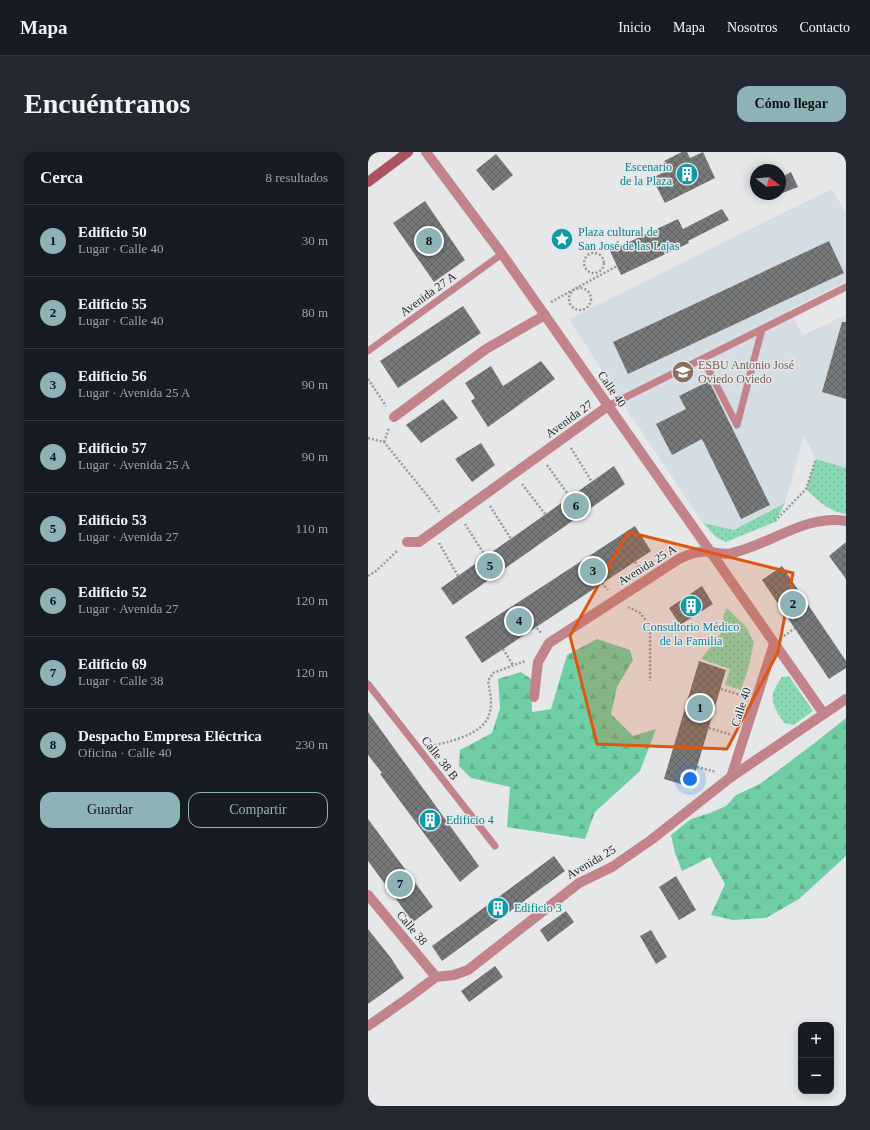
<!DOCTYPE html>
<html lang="es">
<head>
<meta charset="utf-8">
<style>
	body { margin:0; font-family:Georgia,serif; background:#242831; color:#f1f3f6 }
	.controls { position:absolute; right:12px; bottom:12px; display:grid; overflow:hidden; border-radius:8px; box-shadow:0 2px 10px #0003 }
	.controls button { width:36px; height:36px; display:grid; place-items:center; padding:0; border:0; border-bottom:1px solid #363941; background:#171b24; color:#f1f3f6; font:20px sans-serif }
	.compass { position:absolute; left:382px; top:12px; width:36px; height:36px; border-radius:50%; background:#171b24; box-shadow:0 2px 10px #0003; rotate:106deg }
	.you { position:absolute; left:322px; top:627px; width:14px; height:14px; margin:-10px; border:3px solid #fff; border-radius:50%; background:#1a73e8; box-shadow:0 0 0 6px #1a73e833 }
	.badge { display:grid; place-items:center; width:26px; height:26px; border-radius:50%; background:#8eb3b6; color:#111; font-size:13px; font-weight:700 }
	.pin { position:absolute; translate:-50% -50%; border:2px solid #fff; box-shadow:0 1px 4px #0006 }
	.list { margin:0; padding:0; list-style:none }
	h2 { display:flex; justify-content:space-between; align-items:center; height:52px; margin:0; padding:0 16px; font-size:17px }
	h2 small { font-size:13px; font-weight:400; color:#9ea1a6 }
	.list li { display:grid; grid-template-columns:26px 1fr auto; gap:12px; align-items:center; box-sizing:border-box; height:72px; padding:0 16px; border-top:1px solid #363941 }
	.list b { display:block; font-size:15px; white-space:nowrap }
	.list p { margin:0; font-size:13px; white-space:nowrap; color:#9ea1a6 }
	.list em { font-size:13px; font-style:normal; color:#9ea1a6 }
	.actions { display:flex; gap:8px; padding:12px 16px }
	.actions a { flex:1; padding:9px 0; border:1px solid #8eb3b6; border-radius:12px; text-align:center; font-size:14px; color:#8eb3b6 }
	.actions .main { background:#8eb3b6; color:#111 }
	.map { position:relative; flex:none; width:478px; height:954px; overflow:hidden; border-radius:12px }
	header { display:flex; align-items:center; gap:24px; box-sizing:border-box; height:56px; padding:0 20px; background:#171b24; border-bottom:1px solid #363941 }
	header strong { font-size:19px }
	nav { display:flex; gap:22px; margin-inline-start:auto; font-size:14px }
	.intro { display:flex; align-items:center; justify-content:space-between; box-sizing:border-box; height:96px; padding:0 24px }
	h1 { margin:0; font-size:28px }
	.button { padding:10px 18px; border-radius:12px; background:#8eb3b6; color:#111; font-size:14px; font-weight:700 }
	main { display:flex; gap:24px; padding:0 24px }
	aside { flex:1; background:#171b24; border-radius:12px; box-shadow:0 2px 10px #0003 }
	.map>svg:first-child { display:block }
</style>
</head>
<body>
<header>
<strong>Mapa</strong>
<nav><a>Inicio</a><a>Mapa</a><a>Nosotros</a><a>Contacto</a></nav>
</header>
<div class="intro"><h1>Encuéntranos</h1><a class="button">Cómo llegar</a></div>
<main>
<aside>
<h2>Cerca<small>8 resultados</small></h2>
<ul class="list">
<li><span class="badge">1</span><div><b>Edificio 50</b><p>Lugar · Calle 40</p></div><em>30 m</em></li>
<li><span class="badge">2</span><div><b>Edificio 55</b><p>Lugar · Calle 40</p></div><em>80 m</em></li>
<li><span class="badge">3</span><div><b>Edificio 56</b><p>Lugar · Avenida 25 A</p></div><em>90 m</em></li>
<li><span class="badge">4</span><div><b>Edificio 57</b><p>Lugar · Avenida 25 A</p></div><em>90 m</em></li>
<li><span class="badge">5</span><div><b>Edificio 53</b><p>Lugar · Avenida 27</p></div><em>110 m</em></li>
<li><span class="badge">6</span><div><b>Edificio 52</b><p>Lugar · Avenida 27</p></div><em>120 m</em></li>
<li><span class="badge">7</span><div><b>Edificio 69</b><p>Lugar · Calle 38</p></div><em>120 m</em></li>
<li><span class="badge">8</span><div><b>Despacho Empresa Eléctrica</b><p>Oficina · Calle 40</p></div><em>230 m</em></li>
</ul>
<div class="actions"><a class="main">Guardar</a><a>Compartir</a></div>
</aside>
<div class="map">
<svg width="478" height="954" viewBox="0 0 478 954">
	<defs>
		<pattern id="grass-dots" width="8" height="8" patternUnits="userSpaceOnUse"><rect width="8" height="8" fill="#89d8b4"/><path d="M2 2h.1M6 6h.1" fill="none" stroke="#76ba9b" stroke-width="1.8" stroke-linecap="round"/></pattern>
		<pattern id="forest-firs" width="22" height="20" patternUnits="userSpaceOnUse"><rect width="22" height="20" fill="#70cea4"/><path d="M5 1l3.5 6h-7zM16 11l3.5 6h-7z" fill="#61b18d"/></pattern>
		<pattern id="building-cross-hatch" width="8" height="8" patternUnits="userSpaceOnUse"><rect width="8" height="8" fill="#767879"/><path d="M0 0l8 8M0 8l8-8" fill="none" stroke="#616363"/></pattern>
	</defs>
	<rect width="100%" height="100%" fill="#e5e7e9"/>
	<polygon fill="#d5dde4" points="464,37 478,61 478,129 421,158 435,183 478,163 478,316 448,307 436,283 417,351 366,378 335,371 248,241 201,167"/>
	<g fill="url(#grass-dots)">
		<path d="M 448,307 L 478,316 L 478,362 C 460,359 450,349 438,337 Z"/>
		<polygon points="417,351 407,370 358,390 349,386 335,371 366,378"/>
		<polygon points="359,456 378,475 386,490 381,514 373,538 357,533 362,517 333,507 353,481 356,462"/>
		<path d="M 421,524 L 445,559 L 426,573 L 416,571 C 404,552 399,545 414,525 Z"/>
	</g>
	<g fill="url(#forest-firs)">
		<polygon points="229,487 262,498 265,508 249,535 243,562 265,584 288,577 272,619 227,660 217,687 139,675 142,635 103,626 91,614 92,598 124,581 132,556 130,527 153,520 163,527 164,560 183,557 199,503"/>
		<polygon points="478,566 478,704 431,747 398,766 365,768 343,763 357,732 342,705 314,719 307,701 303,683 323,667 342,661 358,654 368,643 392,632 448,590"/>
	</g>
	<g fill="url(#building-cross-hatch)">
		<polygon points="314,0 319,0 322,6 335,0 347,26 297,51 284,26 300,18 296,9"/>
		<polygon points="128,2 145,23 125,39 108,18"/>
		<polygon points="423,20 430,35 412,42 412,26"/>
		<polygon points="57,49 97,108 66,130 25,71"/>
		<polygon points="354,57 361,68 320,89 321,91 253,123 242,99 310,67 315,77"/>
		<polygon points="461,89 476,121 260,222 245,190"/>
		<polygon points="95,154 113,181 30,236 12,209"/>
		<polygon points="474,170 478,170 478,247 454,240"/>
		<polygon points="173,209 187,227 120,275 103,249 107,246 97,231 123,214 135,234"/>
		<polygon points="341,229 402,353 373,367 334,287 304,303 288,272 318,257 311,244"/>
		<polygon points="75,247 90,266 53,291 38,273"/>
		<polygon points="113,291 127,313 104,330 87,307"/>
		<polygon points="246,314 257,332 85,453 73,436"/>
		<polygon points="267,374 283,399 114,511 97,485"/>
		<polygon points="478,390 478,427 461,404"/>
		<polygon points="414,414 478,509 478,516 461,527 394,428"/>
		<polygon points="334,434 345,452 312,473 301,456"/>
		<polygon points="331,509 358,518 323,635 296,627"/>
		<polygon points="0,560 111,714 92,730 12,622 14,621 0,603"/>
		<polygon points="0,667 65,755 45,770 0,709"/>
		<polygon points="186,704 197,719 74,809 64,794"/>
		<polygon points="308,724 328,758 311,768 291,735"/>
		<polygon points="198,759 206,770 180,790 172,778"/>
		<polygon points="0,777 23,806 36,826 0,852"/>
		<polygon points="283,778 299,805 288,812 272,784"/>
		<polygon points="127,814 135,825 101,850 93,839"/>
	</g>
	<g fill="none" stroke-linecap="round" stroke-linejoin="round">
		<g stroke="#97999a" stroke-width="2.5" stroke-dasharray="2 2" stroke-linecap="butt">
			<circle cx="226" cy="111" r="10"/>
			<circle cx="212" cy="147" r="11"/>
			<polyline points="183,150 249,114"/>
			<polyline points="0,227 18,254"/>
			<polyline points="0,286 16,290 62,347 71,360"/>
			<polyline points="16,290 21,276"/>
			<polyline points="203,296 224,330"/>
			<polyline points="179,313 202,345"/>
			<polyline points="154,332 177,362"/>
			<polyline points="122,354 143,387"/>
			<polyline points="407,369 438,337 448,307"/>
			<polyline points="97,372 118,405"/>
			<polyline points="71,391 90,424"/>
			<polyline points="267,410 272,417"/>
			<polyline points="0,424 8,419 30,398"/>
			<polyline points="234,431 240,438"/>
			<polyline points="260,455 272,461 282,474 282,529"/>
			<polyline points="169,476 173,481"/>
			<polyline points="416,484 427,476"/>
			<polyline points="135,497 145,513"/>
			<polyline points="353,537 376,544"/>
			<polyline points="341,576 364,583"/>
			<path d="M 63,594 C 80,590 115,583 121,563 C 125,552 122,540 120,529 L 125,521 L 157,509"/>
			<polyline points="329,615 348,620"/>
		</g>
		<g stroke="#c2848a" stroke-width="7">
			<polyline points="0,199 134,102"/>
			<polyline points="335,207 369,273 394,177"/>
			<polyline points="240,254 478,135"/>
			<polyline points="0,532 127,694"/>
		</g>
		<g stroke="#c2848a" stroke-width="10">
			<polyline points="58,0 134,102 456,562"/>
			<polyline points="26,265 118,197 177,163"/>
			<polyline points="39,390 51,390 240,254"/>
			<path d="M 166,545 L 170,510 L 181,491 L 311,407 C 321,402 332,398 343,400 C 351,401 357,403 364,401 C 401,393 438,362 478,369"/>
			<polyline points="363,625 406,492"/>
			<polyline points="0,743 68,825"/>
			<polyline points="0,874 40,846 68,825 86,823 100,818 211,731 244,715 283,688 363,625 478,547"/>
		</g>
		<polyline stroke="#aa535e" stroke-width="10" points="0,30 40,0"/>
	</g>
	<path fill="#de570e" fill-opacity="0.2" stroke="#de570e" stroke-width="3" stroke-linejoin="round" d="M 260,380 L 425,421 L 410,500 L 359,597 L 229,592 L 202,484 Z"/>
	<defs>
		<g id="building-disc" transform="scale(1.15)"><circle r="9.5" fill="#0f9aa8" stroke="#e5e7e9"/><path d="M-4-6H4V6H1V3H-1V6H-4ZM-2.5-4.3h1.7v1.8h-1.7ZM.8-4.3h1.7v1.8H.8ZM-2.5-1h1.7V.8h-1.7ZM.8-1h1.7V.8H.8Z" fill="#fff"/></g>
		<g id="sight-disc" transform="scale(1.15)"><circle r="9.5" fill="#0f9aa8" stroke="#e5e7e9"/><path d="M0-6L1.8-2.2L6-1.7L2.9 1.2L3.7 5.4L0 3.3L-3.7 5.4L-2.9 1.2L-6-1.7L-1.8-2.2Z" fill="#fff"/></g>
		<g id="school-disc" transform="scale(1.15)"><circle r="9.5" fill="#8d6e63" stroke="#e5e7e9"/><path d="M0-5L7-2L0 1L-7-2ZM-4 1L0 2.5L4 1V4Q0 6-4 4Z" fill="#fff"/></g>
	</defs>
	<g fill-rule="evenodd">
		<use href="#building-disc" x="319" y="22"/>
		<use href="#sight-disc" x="194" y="87"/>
		<use href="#school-disc" x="315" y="220"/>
		<use href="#building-disc" x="323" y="454"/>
		<use href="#building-disc" x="62" y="668"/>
		<use href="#building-disc" x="130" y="756"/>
	</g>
	<g text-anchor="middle" stroke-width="3" stroke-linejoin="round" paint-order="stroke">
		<g font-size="12" fill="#0d838f" stroke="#e5e7e9" text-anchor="start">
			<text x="304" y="19" text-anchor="end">Escenario<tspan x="304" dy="14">de la Plaza</tspan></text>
			<text x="210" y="84">Plaza cultural de<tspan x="210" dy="14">San José de las Lajas</tspan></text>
			<text x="323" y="479" text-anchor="middle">Consultorio Médico<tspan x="323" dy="14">de la Familia</tspan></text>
			<text x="78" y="672">Edificio 4</text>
			<text x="146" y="760">Edificio 3</text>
		</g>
		<g font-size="12" fill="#2a2b2b" stroke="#e5e7e9">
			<text transform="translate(60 142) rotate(-36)" y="4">Avenida 27 A</text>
			<text transform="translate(244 237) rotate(55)" y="4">Calle 40</text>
			<text transform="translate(201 267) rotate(-36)" y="4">Avenida 27</text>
			<text transform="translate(279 413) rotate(-32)" y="4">Avenida 25 A</text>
			<text transform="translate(373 555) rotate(-72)" y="4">Calle 40</text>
			<text transform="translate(72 606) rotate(52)" y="4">Calle 38 B</text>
			<text transform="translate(223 710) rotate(-30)" y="4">Avenida 25</text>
			<text transform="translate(44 776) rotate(50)" y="4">Calle 38</text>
		</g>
		<g font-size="12" fill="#785e54" stroke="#e5e7e9" text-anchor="start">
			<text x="330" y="217">ESBU Antonio José<tspan x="330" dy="14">Oviedo Oviedo</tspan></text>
		</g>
	</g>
</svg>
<div class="controls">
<button>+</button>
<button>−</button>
</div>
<svg class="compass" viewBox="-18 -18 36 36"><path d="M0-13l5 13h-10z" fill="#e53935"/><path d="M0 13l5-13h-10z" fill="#9ea1a6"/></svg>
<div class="you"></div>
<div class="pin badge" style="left:332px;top:556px">1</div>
<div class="pin badge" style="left:425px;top:452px">2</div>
<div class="pin badge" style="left:225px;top:419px">3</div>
<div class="pin badge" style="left:151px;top:469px">4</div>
<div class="pin badge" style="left:122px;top:414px">5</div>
<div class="pin badge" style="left:208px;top:354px">6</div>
<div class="pin badge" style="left:32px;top:732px">7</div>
<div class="pin badge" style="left:61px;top:89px">8</div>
</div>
</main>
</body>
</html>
